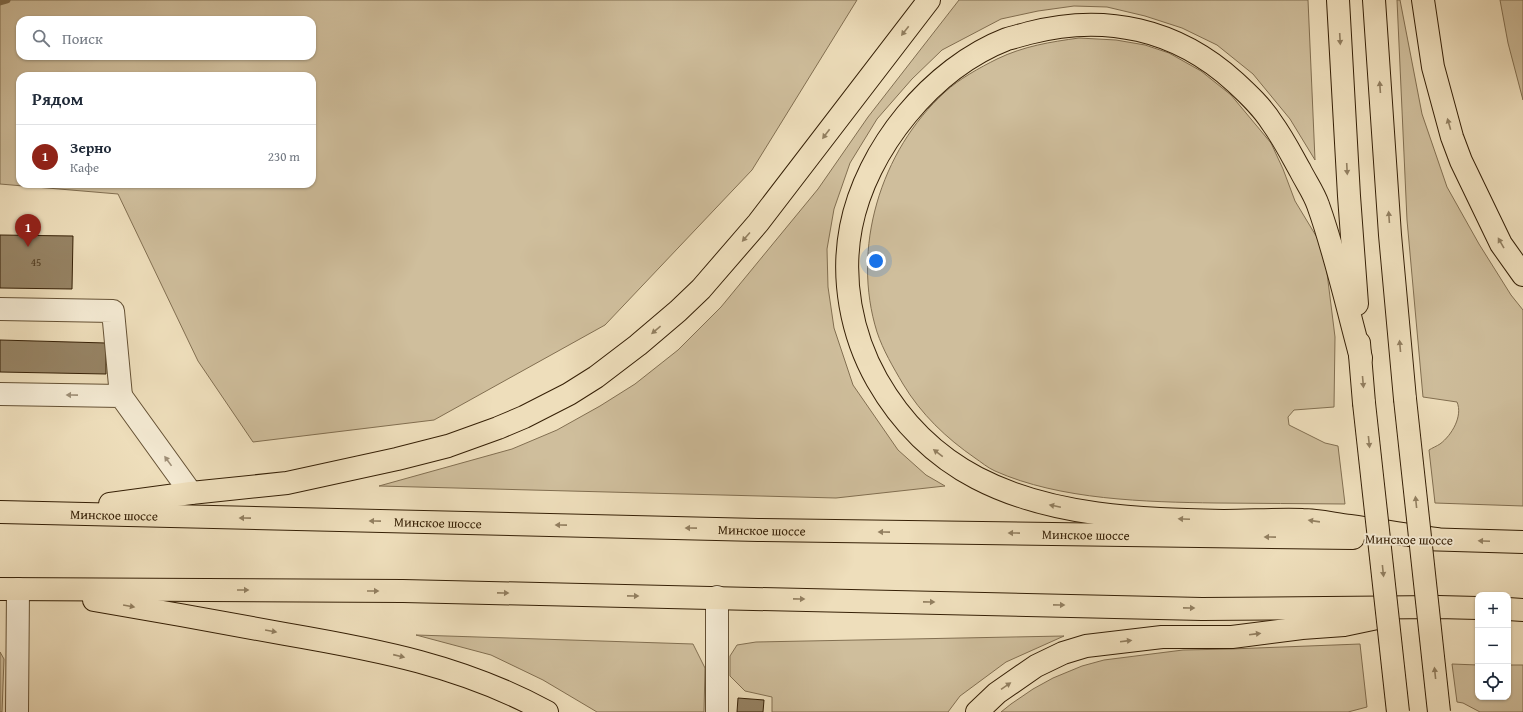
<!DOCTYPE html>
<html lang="ru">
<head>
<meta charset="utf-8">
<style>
	body { margin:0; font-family:"Gentium Book Plus",serif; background:#f6f6f7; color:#1f2937 }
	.controls { position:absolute; right:12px; bottom:12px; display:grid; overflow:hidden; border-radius:8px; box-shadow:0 1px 3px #0004 }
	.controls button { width:36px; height:36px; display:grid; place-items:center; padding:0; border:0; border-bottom:1px solid #e0e1e3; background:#fff; color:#1f2937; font:20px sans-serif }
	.you { position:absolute; left:876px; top:261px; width:14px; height:14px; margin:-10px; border:3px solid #fff; border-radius:50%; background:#1a73e8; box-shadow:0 0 0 6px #1a73e833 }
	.badge { display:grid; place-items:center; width:26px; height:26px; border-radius:50%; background:#8f2418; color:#fff; font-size:13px; font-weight:700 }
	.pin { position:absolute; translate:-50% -33px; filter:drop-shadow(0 1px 2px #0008) }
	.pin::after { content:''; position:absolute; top:21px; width:14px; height:12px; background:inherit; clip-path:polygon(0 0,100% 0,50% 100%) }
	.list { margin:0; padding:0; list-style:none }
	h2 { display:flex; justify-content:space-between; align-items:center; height:52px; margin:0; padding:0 16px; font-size:17px }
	h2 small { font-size:13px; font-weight:400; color:#747a83 }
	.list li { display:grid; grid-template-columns:26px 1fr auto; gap:12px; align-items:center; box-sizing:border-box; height:64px; padding:0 16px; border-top:1px solid #e0e1e3 }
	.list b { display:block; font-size:15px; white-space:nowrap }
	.list p { margin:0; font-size:13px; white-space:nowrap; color:#747a83 }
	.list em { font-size:13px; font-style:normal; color:#747a83 }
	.icon { flex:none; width:22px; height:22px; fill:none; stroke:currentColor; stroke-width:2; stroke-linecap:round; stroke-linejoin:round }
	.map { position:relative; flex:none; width:1523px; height:712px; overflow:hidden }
	.search { position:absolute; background:#fff; box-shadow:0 1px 3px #0004; left:16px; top:16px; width:300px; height:44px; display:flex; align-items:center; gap:10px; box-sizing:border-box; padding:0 14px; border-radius:12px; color:#747a83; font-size:15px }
	.panel { position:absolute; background:#fff; box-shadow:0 1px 3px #0004; left:16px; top:72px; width:300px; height:116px; border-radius:12px }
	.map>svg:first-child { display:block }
</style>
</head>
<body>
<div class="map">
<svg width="1523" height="712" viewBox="0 0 1523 712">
	<rect width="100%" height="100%" fill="#eedebb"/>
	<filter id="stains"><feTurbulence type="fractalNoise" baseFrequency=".005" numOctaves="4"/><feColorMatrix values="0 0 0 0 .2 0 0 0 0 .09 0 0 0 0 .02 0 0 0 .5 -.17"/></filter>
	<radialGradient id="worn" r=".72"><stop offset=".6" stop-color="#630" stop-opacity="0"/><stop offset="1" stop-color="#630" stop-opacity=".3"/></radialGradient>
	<g fill="#cfbe9c" stroke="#826f51" fill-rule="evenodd">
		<path d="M 0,0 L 857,0 L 752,170 L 605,325 L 434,420 L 253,442 L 198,361 L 118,194 L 0,184 ZM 20,20 L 312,20 L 312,56 L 20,56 ZM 20,76 L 312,76 L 312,184 L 20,184 Z"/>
		<polygon points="959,0 1308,0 1315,160 1290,119 1253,74 1217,45 1182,28 1145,16 1107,7 1074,6 1038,11 1001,19 942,50 912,79 877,119 850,163 834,209 827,249 828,287 834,328 853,385 898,450 926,475 945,486 836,498 379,486 512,449 557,430 600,406 635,384 678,350 721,307 818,189 868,117"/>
		<path d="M 1397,0 L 1400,0 L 1422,114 L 1447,187 L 1479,244 L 1511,295 L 1523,310 L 1523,506 L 1435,503 L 1429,450 C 1432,448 1437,446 1440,444 C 1452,435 1463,416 1457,402 L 1423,397 L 1407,220 Z"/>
		<polygon points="1500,0 1523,0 1523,100 1508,43"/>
		<path d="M 1079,38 L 1116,40 L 1145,45 L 1169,53 L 1201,71 L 1231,95 L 1271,143 L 1283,169 L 1295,201 L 1324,249 L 1335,337 L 1334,407 L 1294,410 L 1288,417 L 1289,425 L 1325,443 L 1338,446 L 1345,504 C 1302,504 1259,503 1216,503 C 1146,502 1060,500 995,471 C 988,468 981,462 975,458 C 946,438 921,414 903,384 C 893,367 883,350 877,332 C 851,249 880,151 945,92 C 959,79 979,68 997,59 C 1024,46 1050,42 1079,38 Z"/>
		<polygon points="416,635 693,644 705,668 704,712 597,712 543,680 491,655"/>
		<polygon points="1064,636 1006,662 960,696 948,712 772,712 772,697 745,691 730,676 730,656 737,645 756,642"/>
		<polygon points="1360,644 1367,707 1348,712 1001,712 1011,704 1033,689 1053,678 1082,666 1104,660 1183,650 1231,649"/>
		<polygon points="0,652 4,659 2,712 0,712"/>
		<polygon points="1452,664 1478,665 1478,697 1508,697 1508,665 1523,665 1523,712 1480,712 1463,703 1457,702"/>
	</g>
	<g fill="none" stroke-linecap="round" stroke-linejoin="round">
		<polyline stroke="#7f6b4d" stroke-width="7" points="0,2 7,0"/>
	</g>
	<g fill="#968364" stroke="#362006">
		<polygon points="0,235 73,236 72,289 0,288"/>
		<polygon points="0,340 106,343 106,374 0,372"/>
		<polygon points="738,698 764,700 763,712 737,712"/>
	</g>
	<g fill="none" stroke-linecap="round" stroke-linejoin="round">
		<g stroke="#645033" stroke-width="24">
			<g id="minor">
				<polyline points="0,309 113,311 121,396"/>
				<polyline points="0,394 121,396 191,493"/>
				<polyline points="17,712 18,589"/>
				<polyline points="717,712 717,597"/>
			</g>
		</g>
		<g stroke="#362006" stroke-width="24">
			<g id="highway">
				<polyline points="1338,0 1349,196 1357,304"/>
				<polyline points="1374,0 1390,235 1405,399"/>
				<polyline points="1423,0 1433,67 1452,137 1461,161 1501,244 1523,275"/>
				<polyline points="1359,343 1364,403"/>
				<path d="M 1361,358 C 1347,307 1336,255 1318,205 C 1314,193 1306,182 1300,170 C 1291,154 1283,138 1272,123 C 1262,107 1248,94 1235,82 C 1177,29 1105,13 1029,33 C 1022,35 1014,37 1007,39 C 932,68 866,149 851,227 C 841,278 851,334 877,380 C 901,422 933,455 977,478 C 1052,517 1140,519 1224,521 C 1250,521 1277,519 1303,520 C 1318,520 1334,524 1350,526 C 1378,530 1407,535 1436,539"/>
				<polyline points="110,504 191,493 287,483 397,459 448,446 498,428 524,417 569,394 596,377 638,345 678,311 701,289 758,223 929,0"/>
				<path id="s1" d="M 0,512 L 758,530 L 1353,538"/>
				<polyline points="1421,539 1523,542"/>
				<polyline points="0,589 403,591 1202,609 1438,607 1478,608"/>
				<path d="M 94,600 C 158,611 221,622 285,634 C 378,650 463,666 547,712"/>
				<polyline points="1508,609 1523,610"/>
				<polyline points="977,712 997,693 1036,666 1063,653 1086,646 1162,637 1232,637 1302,628 1344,625 1382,617"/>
			</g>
		</g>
		<use href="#minor" stroke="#f4ead3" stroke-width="22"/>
		<use href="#highway" stroke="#eedebb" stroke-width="22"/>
		<g stroke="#362006" stroke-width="24" stroke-linecap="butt">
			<g id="highway-bridge">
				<polyline points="1405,399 1439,712"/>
				<polyline points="1364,403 1398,712"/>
			</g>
		</g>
		<use href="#highway-bridge" stroke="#eedebb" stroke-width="22"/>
	</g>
	<defs><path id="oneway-solid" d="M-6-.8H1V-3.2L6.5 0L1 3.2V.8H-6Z"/></defs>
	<g fill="#927f60">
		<use href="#oneway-solid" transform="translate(905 31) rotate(128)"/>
		<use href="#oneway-solid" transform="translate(1340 39) rotate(87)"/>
		<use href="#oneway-solid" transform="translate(1380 87) rotate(-94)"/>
		<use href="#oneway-solid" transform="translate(1449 124) rotate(-106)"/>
		<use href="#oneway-solid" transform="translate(826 134) rotate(127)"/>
		<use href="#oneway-solid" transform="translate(1347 169) rotate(87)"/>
		<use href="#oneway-solid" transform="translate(1389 217) rotate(-94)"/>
		<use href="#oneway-solid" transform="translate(746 237) rotate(131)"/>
		<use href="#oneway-solid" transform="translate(1501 243) rotate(-120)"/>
		<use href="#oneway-solid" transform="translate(656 330) rotate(140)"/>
		<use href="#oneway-solid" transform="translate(1400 346) rotate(-95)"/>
		<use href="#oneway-solid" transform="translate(1363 382) rotate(85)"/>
		<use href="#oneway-solid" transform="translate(1369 442) rotate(84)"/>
		<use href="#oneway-solid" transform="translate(938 453) rotate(-143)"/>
		<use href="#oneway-solid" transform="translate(1416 502) rotate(-96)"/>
		<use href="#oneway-solid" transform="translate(1055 506) rotate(-168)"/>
		<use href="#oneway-solid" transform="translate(245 518) rotate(-179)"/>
		<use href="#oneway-solid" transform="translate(1184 519) rotate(-177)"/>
		<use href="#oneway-solid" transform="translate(375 521) rotate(-179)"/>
		<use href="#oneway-solid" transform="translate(1314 521) rotate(-172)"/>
		<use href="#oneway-solid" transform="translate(561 525) rotate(-179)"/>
		<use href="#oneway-solid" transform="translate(691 528) rotate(-179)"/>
		<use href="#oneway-solid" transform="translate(884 532) rotate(-179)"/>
		<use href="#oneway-solid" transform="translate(1014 533) rotate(-179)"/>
		<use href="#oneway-solid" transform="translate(1270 537) rotate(-179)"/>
		<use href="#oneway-solid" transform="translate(1484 541) rotate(-178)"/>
		<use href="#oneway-solid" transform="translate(1383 571) rotate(84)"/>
		<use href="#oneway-solid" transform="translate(243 590)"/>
		<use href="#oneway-solid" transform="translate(373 591)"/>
		<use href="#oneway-solid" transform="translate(503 593) rotate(1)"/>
		<use href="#oneway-solid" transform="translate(633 596) rotate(1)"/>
		<use href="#oneway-solid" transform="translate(799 599) rotate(1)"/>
		<use href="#oneway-solid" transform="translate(929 602) rotate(1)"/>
		<use href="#oneway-solid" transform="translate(1059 605) rotate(1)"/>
		<use href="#oneway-solid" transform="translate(129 606) rotate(10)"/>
		<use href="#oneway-solid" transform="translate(1189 608) rotate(1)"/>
		<use href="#oneway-solid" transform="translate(271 631) rotate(10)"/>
		<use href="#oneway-solid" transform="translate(1255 634) rotate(-7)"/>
		<use href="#oneway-solid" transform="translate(1126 641) rotate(-7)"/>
		<use href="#oneway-solid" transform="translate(399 656) rotate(13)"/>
		<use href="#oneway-solid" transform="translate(1435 673) rotate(-96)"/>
		<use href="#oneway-solid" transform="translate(1006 686) rotate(-34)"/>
	</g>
	<g fill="#9e8f77">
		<use href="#oneway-solid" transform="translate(72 395) rotate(-179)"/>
		<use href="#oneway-solid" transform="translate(168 461) rotate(-126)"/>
	</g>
	<g text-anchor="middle" stroke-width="4" stroke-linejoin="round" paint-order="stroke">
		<g font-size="11" fill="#4e391e">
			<text x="36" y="266">45</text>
		</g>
		<g font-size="13" fill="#362006" stroke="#f4ead3">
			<text dy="5" stroke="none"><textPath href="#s1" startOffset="114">Минское шоссе</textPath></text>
			<text dy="5" stroke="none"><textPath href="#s1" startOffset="438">Минское шоссе</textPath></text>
			<text dy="5" stroke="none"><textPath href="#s1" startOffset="762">Минское шоссе</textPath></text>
			<text dy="5" stroke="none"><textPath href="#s1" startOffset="1086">Минское шоссе</textPath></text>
			<text transform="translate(1409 539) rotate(1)" y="5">Минское шоссе</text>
		</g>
	</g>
	<rect width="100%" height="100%" filter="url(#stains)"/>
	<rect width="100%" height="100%" fill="url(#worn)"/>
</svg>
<div class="controls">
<button>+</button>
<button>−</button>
<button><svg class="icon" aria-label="locate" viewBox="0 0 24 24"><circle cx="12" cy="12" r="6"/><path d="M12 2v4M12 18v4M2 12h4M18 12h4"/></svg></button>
</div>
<div class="you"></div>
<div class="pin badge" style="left:28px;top:247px">1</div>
<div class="search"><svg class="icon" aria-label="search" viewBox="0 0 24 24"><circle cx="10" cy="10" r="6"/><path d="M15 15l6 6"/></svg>Поиск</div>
<section class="panel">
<h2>Рядом<small></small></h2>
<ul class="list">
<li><span class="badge">1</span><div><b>Зерно</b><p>Кафе</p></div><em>230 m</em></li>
</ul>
</section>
</div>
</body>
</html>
